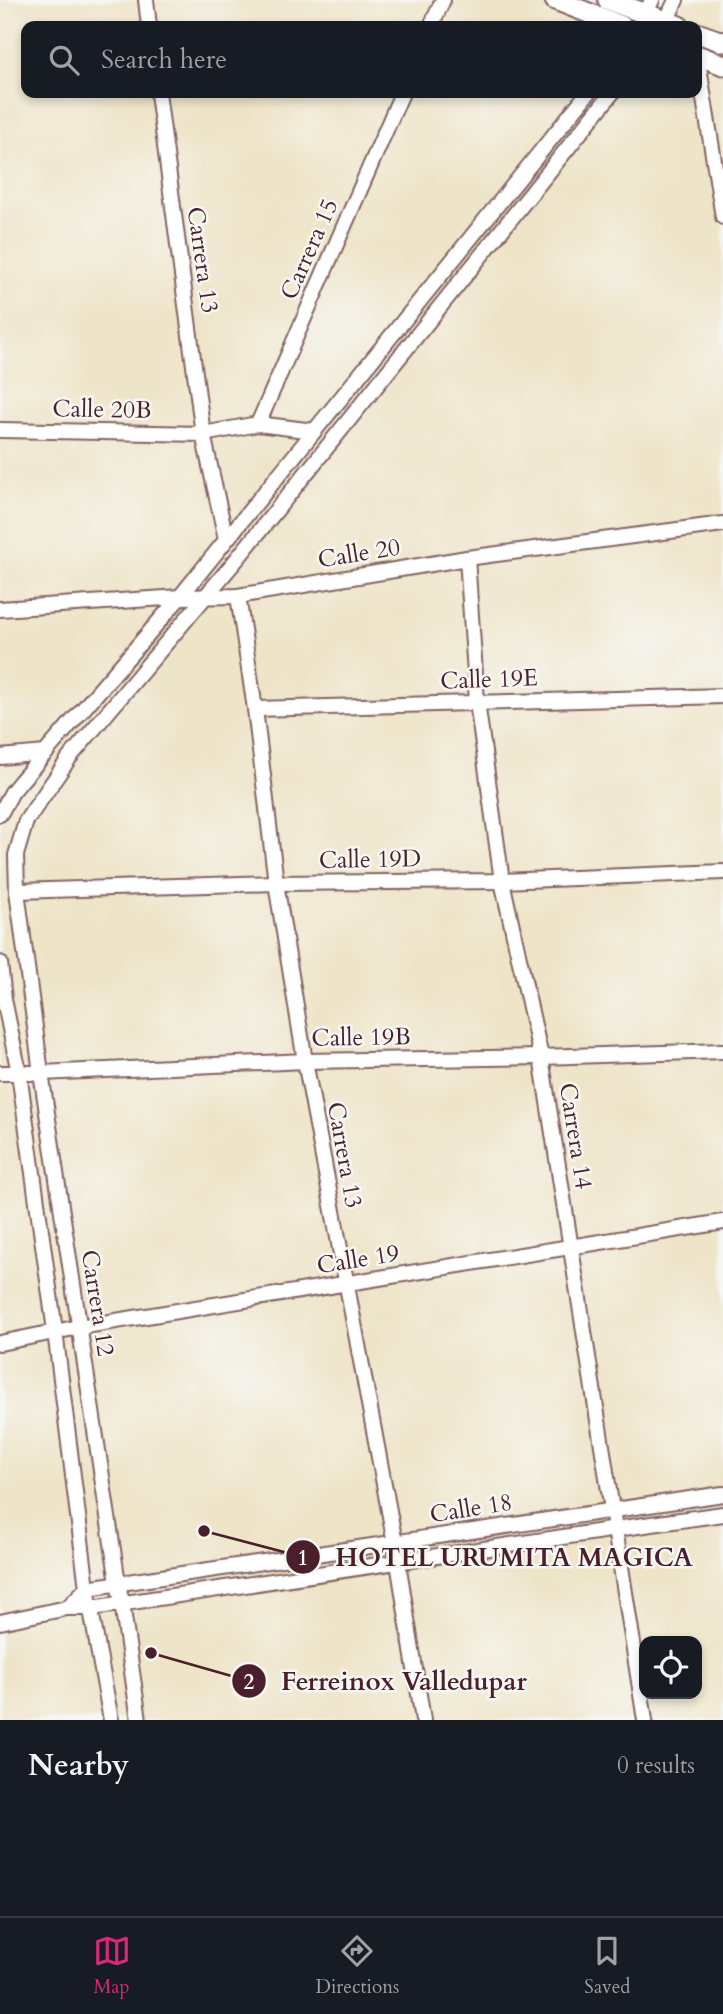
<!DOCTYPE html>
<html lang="en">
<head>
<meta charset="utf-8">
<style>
	body { margin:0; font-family:Cardo,serif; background:#20242c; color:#f1f3f6 }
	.controls { position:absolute; right:21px; bottom:21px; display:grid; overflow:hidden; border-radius:14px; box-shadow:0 4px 10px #0003 }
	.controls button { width:63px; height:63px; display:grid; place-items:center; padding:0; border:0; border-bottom:2px solid #363941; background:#171b24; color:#f1f3f6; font:35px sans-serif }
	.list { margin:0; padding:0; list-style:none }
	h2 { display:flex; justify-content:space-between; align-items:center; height:91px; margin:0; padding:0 28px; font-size:30px }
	h2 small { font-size:23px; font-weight:400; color:#9ea1a6 }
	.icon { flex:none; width:38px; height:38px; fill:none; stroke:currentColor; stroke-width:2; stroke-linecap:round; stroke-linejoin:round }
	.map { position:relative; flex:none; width:723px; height:1720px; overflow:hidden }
	.search { position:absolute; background:#171b24; box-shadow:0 4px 10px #0003; left:21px; right:21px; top:21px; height:77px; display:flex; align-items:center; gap:18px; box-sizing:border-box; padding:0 24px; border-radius:14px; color:#9ea1a6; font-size:26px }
	.sheet { height:196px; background:#171b24 }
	nav { display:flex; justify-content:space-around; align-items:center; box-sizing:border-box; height:98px; border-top:2px solid #363941; background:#171b24; font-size:19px; color:#9ea1a6 }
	nav a { display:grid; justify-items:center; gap:4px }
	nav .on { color:#db2777 }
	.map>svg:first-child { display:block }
</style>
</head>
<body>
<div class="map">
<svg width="723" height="1720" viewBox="0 0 723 1720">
	<rect width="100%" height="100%" fill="#f6f6f2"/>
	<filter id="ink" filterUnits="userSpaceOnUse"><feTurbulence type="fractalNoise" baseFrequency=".0143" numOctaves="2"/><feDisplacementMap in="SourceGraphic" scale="14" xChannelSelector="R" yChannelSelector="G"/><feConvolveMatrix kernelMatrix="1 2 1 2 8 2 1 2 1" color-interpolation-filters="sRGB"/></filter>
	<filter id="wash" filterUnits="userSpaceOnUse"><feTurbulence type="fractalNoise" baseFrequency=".00686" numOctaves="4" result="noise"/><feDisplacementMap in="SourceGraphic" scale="28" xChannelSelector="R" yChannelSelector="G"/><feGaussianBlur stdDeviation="1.57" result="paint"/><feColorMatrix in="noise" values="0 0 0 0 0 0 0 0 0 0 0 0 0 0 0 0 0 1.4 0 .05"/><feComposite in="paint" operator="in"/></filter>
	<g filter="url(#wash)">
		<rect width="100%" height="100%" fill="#eee4c8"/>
	</g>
	<g filter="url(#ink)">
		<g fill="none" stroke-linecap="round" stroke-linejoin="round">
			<g stroke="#836462" stroke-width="18">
				<g id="minor">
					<polyline points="146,0 149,26"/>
					<polyline points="431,26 443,0"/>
					<polyline points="640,26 652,0"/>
					<polyline points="664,26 676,0"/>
					<polyline points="697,55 723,217"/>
					<polyline points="158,93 203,434 226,539"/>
					<polyline points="258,424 402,93"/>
					<polyline points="0,430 203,434 258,424 314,431"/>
					<polyline points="467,558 477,702 502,881 541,1057 645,1720"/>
					<polyline points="238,596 255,709 276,883 305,1061 395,1543 423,1720"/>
					<polyline points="0,609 180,597 238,596 467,558 723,524"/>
					<polyline points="255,709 723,696"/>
					<polyline points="0,757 46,753"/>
					<polyline points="0,814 12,792 21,781 180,597 588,93"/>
					<polyline points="17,891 276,883 502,881 723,872"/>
					<polyline points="0,963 4,999 19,1073 55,1331 87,1588 111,1720"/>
					<polyline points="0,1073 41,1073 305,1061 541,1057 723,1051"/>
					<polyline points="0,1343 79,1327 723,1222"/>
					<polyline points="67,1608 87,1588 723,1494"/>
					<polyline points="0,1622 67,1608 92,1608 616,1529 723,1514"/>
					<polyline points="139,1720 122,1603 118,1583 41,1073 17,891 16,855 26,821 70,757 237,559 612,93"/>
				</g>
			</g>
			<g stroke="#836462" stroke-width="23">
				<g id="major">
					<polyline points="555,0 622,26"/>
					<polyline points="608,0 679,26"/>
					<polyline points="697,33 723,42"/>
					<polyline points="697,55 723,65"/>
				</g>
			</g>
			<use href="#minor" stroke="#fff" stroke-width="14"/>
			<use href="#major" stroke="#fff" stroke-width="19"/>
		</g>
	</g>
	<g text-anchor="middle" stroke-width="5" stroke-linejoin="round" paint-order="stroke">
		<g font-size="24" fill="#4a1f2b" stroke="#f6f6f2">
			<text transform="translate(309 249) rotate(-66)" y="8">Carrera 15</text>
			<text transform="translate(203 260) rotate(82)" y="8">Carrera 13</text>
			<text transform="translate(102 409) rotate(1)" y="8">Calle 20B</text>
			<text transform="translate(359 553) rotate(-9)" y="8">Calle 20</text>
			<text transform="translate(489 679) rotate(-2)" y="8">Calle 19E</text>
			<text transform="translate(370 859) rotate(-1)" y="8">Calle 19D</text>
			<text transform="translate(361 1037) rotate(-1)" y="8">Calle 19B</text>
			<text transform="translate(576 1136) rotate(81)" y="8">Carrera 14</text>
			<text transform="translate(345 1155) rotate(80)" y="8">Carrera 13</text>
			<text transform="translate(358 1259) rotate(-9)" y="8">Calle 19</text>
			<text transform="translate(98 1303) rotate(81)" y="8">Carrera 12</text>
			<text transform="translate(471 1508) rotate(-9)" y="8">Calle 18</text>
		</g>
	</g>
	<path fill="none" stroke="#4a1f2b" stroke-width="2.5" d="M204 1531L303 1557M151 1653L249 1681"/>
	<g fill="#4a1f2b" stroke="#f6f6f2" stroke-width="2.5">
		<circle cx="204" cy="1531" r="7"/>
		<circle cx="151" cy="1653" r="7"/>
		<circle cx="303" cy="1557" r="18"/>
		<circle cx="249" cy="1681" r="18"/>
	</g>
	<g font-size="21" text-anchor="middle" font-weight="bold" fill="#fff">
		<text x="303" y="1565">1</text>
		<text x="249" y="1689">2</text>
	</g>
	<g font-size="26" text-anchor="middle" font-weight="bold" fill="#4a1f2b" stroke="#f6f6f2" stroke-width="5" stroke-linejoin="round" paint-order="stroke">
		<text x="514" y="1566">HOTEL URUMITA MAGICA</text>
		<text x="404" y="1690">Ferreinox Valledupar</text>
	</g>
</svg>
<div class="controls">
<button><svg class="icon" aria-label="locate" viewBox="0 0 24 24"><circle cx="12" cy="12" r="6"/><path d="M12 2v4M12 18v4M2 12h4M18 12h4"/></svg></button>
</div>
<div class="search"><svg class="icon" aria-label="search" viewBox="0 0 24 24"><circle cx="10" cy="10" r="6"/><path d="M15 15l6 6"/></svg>Search here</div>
</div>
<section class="sheet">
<h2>Nearby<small>0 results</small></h2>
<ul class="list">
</ul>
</section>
<nav>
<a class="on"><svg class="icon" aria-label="map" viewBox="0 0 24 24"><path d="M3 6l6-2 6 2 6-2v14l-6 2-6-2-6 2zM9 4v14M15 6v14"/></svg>Map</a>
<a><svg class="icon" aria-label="directions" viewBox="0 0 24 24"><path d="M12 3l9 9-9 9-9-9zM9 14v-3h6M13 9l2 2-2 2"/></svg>Directions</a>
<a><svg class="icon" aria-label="saved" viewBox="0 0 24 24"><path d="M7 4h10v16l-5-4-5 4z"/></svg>Saved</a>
</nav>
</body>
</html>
